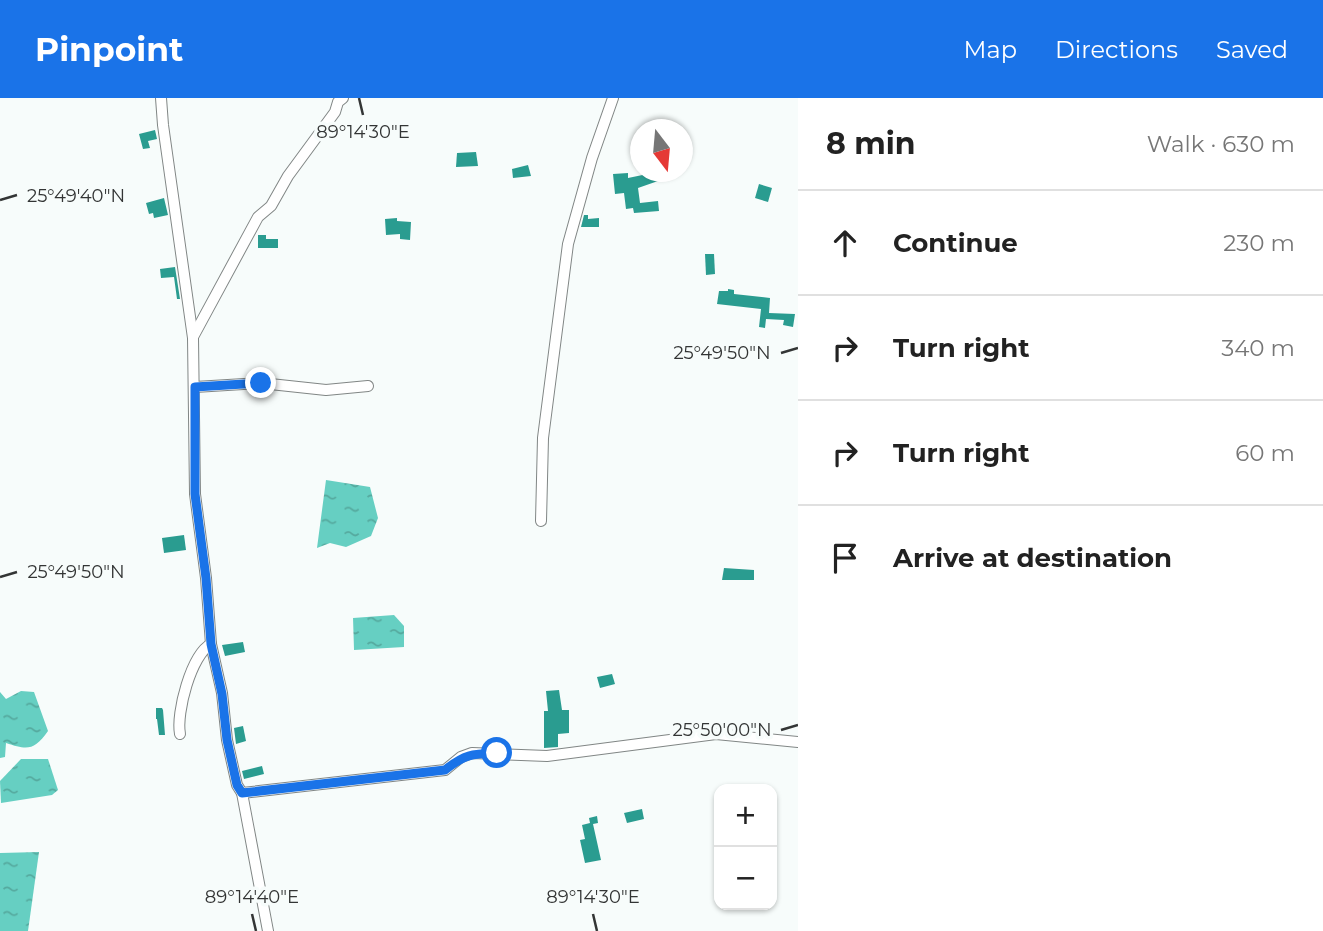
<!DOCTYPE html>
<html lang="en">
<head>
<meta charset="utf-8">
<style>
	body { margin:0; font-family:Montserrat,sans-serif; background:#f2f2f2; color:#222 }
	.controls { position:absolute; right:21px; bottom:21px; display:grid; overflow:hidden; border-radius:14px; box-shadow:0 2px 5px #0004 }
	.controls button { width:63px; height:63px; display:grid; place-items:center; padding:0; border:0; border-bottom:2px solid #e0e0e0; background:#fff; color:#222; font:35px sans-serif }
	.compass { position:absolute; left:630px; top:21px; width:63px; height:63px; border-radius:50%; background:#fff; box-shadow:0 2px 5px #0004; rotate:164deg }
	.stop { position:absolute; width:21px; height:21px; margin:-16px; border:5px solid #1a73e8; border-radius:50%; background:#fff }
	.stop.end { background:#1a73e8; border-color:#fff; box-shadow:0 2px 7px #0008 }
	.list { margin:0; padding:0; list-style:none }
	h2 { display:flex; justify-content:space-between; align-items:center; height:91px; margin:0; padding:0 28px; font-size:30px }
	h2 small { font-size:23px; font-weight:400; color:#767676 }
	.list li { display:grid; grid-template-columns:46px 1fr auto; gap:21px; align-items:center; box-sizing:border-box; height:105px; padding:0 28px; border-top:2px solid #e0e0e0 }
	.list b { display:block; font-size:26px; white-space:nowrap }
	.list em { font-size:23px; font-style:normal; color:#767676 }
	.icon { flex:none; width:38px; height:38px; fill:none; stroke:currentColor; stroke-width:2; stroke-linecap:round; stroke-linejoin:round }
	.map { position:relative; flex:none; width:798px; height:833px; overflow:hidden }
	header { display:flex; align-items:center; gap:42px; box-sizing:border-box; height:98px; padding:0 35px; background:#1a73e8; color:#fff }
	header strong { font-size:33px }
	nav { display:flex; gap:38px; margin-inline-start:auto; font-size:24px }
	main { display:flex }
	aside { flex:1; background:#fff }
	.map>svg:first-child { display:block }
</style>
</head>
<body>
<header>
<strong>Pinpoint</strong>
<nav><a>Map</a><a>Directions</a><a>Saved</a></nav>
</header>
<main>
<div class="map">
<svg width="798" height="833" viewBox="0 0 798 833">
	<defs>
		<pattern id="water-ripples" width="26" height="14" patternUnits="userSpaceOnUse" patternTransform="scale(1.75)"><rect width="26" height="14" fill="#66cfc2"/><path d="M2 4q2-2 4 0t4 0M15 11q2-2 4 0t4 0" fill="none" stroke="#55a99e"/></pattern>
	</defs>
	<rect width="100%" height="100%" fill="#f7fcfb"/>
	<g fill="url(#water-ripples)">
		<polygon points="326,382 370,389 378,420 371,438 346,449 330,445 317,450"/>
		<polygon points="394,517 404,528 404,549 354,552 353,520"/>
		<path d="M 21,593 L 34,594 L 48,633 C 34,653 27,652 6,645 L 5,659 L 0,660 L 0,594 L 6,601 Z"/>
		<polygon points="21,661 48,661 58,692 52,697 1,705 0,683"/>
		<polygon points="39,754 28,833 0,833 0,755"/>
	</g>
	<g fill="#2a9c90">
		<polygon points="155,32 157,41 148,43 150,50 143,51 139,36"/>
		<polygon points="476,54 478,68 456,69 457,55"/>
		<polygon points="528,67 531,78 513,80 512,71"/>
		<polygon points="657,74 658,83 638,90 640,105 658,103 659,113 634,115 633,110 626,111 624,95 615,96 613,76 628,75 628,80"/>
		<polygon points="759,86 772,90 768,104 755,100"/>
		<polygon points="164,100 168,117 154,120 153,115 149,116 146,105"/>
		<polygon points="584,117 588,117 588,121 599,120 599,129 581,129"/>
		<polygon points="397,120 397,123 411,124 410,142 400,141 400,136 386,137 385,121"/>
		<polygon points="258,137 266,137 266,141 278,141 278,150 258,150"/>
		<polygon points="705,156 714,156 715,176 706,177"/>
		<polygon points="175,169 180,201 177,201 174,179 161,180 160,171"/>
		<polygon points="728,191 734,192 734,196 770,200 769,215 795,216 793,229 783,227 784,222 766,221 765,230 759,229 761,211 717,206 719,193 728,193"/>
		<polygon points="184,437 186,452 164,455 162,440"/>
		<polygon points="724,470 754,472 754,482 722,482"/>
		<polygon points="243,544 245,554 225,558 222,547"/>
		<polygon points="612,576 615,586 600,590 597,579"/>
		<polygon points="559,592 562,612 569,612 569,635 558,636 558,649 544,650 544,613 548,613 546,593"/>
		<polygon points="156,610 162,610 163,612 165,637 159,637 157,621 156,621"/>
		<polygon points="243,628 246,643 236,646 234,630"/>
		<polygon points="262,668 264,676 244,681 242,673"/>
		<polygon points="642,711 644,721 627,725 624,715"/>
		<polygon points="597,718 598,725 593,726 601,762 585,765 580,742 585,741 582,727 590,725 589,720"/>
	</g>
	<g fill="none" stroke-linecap="round" stroke-linejoin="round">
		<g stroke="#818685" stroke-width="12">
			<g id="minor">
				<polyline points="161,0 163,27 193,240 195,396 206,480 211,546 222,595 227,642 237,687 242,695 268,833"/>
				<polyline points="193,239 258,119 271,108 288,78 335,14 338,4 343,0"/>
				<polyline points="195,289 261,285 326,292 368,288"/>
				<polyline points="541,423 543,340 568,146 592,60 613,0"/>
				<path d="M 180,636 C 176,615 191,557 211,546"/>
				<polyline points="242,695 445,672 461,659 472,655 547,658 716,636 798,644"/>
			</g>
		</g>
		<use href="#minor" stroke="#fff" stroke-width="10"/>
	</g>
	<g fill="none" stroke-linecap="round" stroke-linejoin="round">
		<path stroke="#1a73e8" stroke-width="9" d="M 261,285 L 195,289 L 195,396 L 206,480 L 211,546 L 222,596 L 227,642 L 237,687 L 242,695 L 445,672 C 465,656 472,656 497,655"/>
	</g>
	<path fill="none" stroke="#333535" stroke-width="2.5" d="M 359,0 L 363,17M 0,102 L 17,97M 781,255 L 798,250M 0,479 L 17,474M 781,632 L 798,627M 252,816 L 256,833M 593,816 L 597,833"/>
	<g font-size="18" text-anchor="middle" fill="#333535" stroke="#f7fcfb" stroke-width="7" stroke-linejoin="round" paint-order="stroke">
		<text x="363" y="40">89°14'30"E</text>
		<text x="76" y="104">25°49'40"N</text>
		<text x="722" y="261">25°49'50"N</text>
		<text x="76" y="480">25°49'50"N</text>
		<text x="722" y="638">25°50'00"N</text>
		<text x="252" y="805">89°14'40"E</text>
		<text x="593" y="805">89°14'30"E</text>
	</g>
</svg>
<div class="controls">
<button>+</button>
<button>−</button>
</div>
<svg class="compass" viewBox="-18 -18 36 36"><path d="M0-13l5 13h-10z" fill="#e53935"/><path d="M0 13l5-13h-10z" fill="#767676"/></svg>
<div class="stop" style="left:497px;top:655px"></div>
<div class="stop end" style="left:261px;top:285px"></div>
</div>
<aside>
<h2>8 min<small>Walk · 630 m</small></h2>
<ul class="list">
<li><svg class="icon" aria-label="ahead" viewBox="0 0 24 24"><path d="M12 20V5M6 11l6-6 6 6"/></svg><div><b>Continue</b></div><em>230 m</em></li>
<li><svg class="icon" aria-label="right" viewBox="0 0 24 24"><path d="M7 20v-9h11M14 6l5 5-5 5"/></svg><div><b>Turn right</b></div><em>340 m</em></li>
<li><svg class="icon" aria-label="right" viewBox="0 0 24 24"><path d="M7 20v-9h11M14 6l5 5-5 5"/></svg><div><b>Turn right</b></div><em>60 m</em></li>
<li><svg class="icon" aria-label="arrive" viewBox="0 0 24 24"><path d="M6 21V4h12l-3 4 3 4H6"/></svg><div><b>Arrive at destination</b></div></li>
</ul>
</aside>
</main>
</body>
</html>
